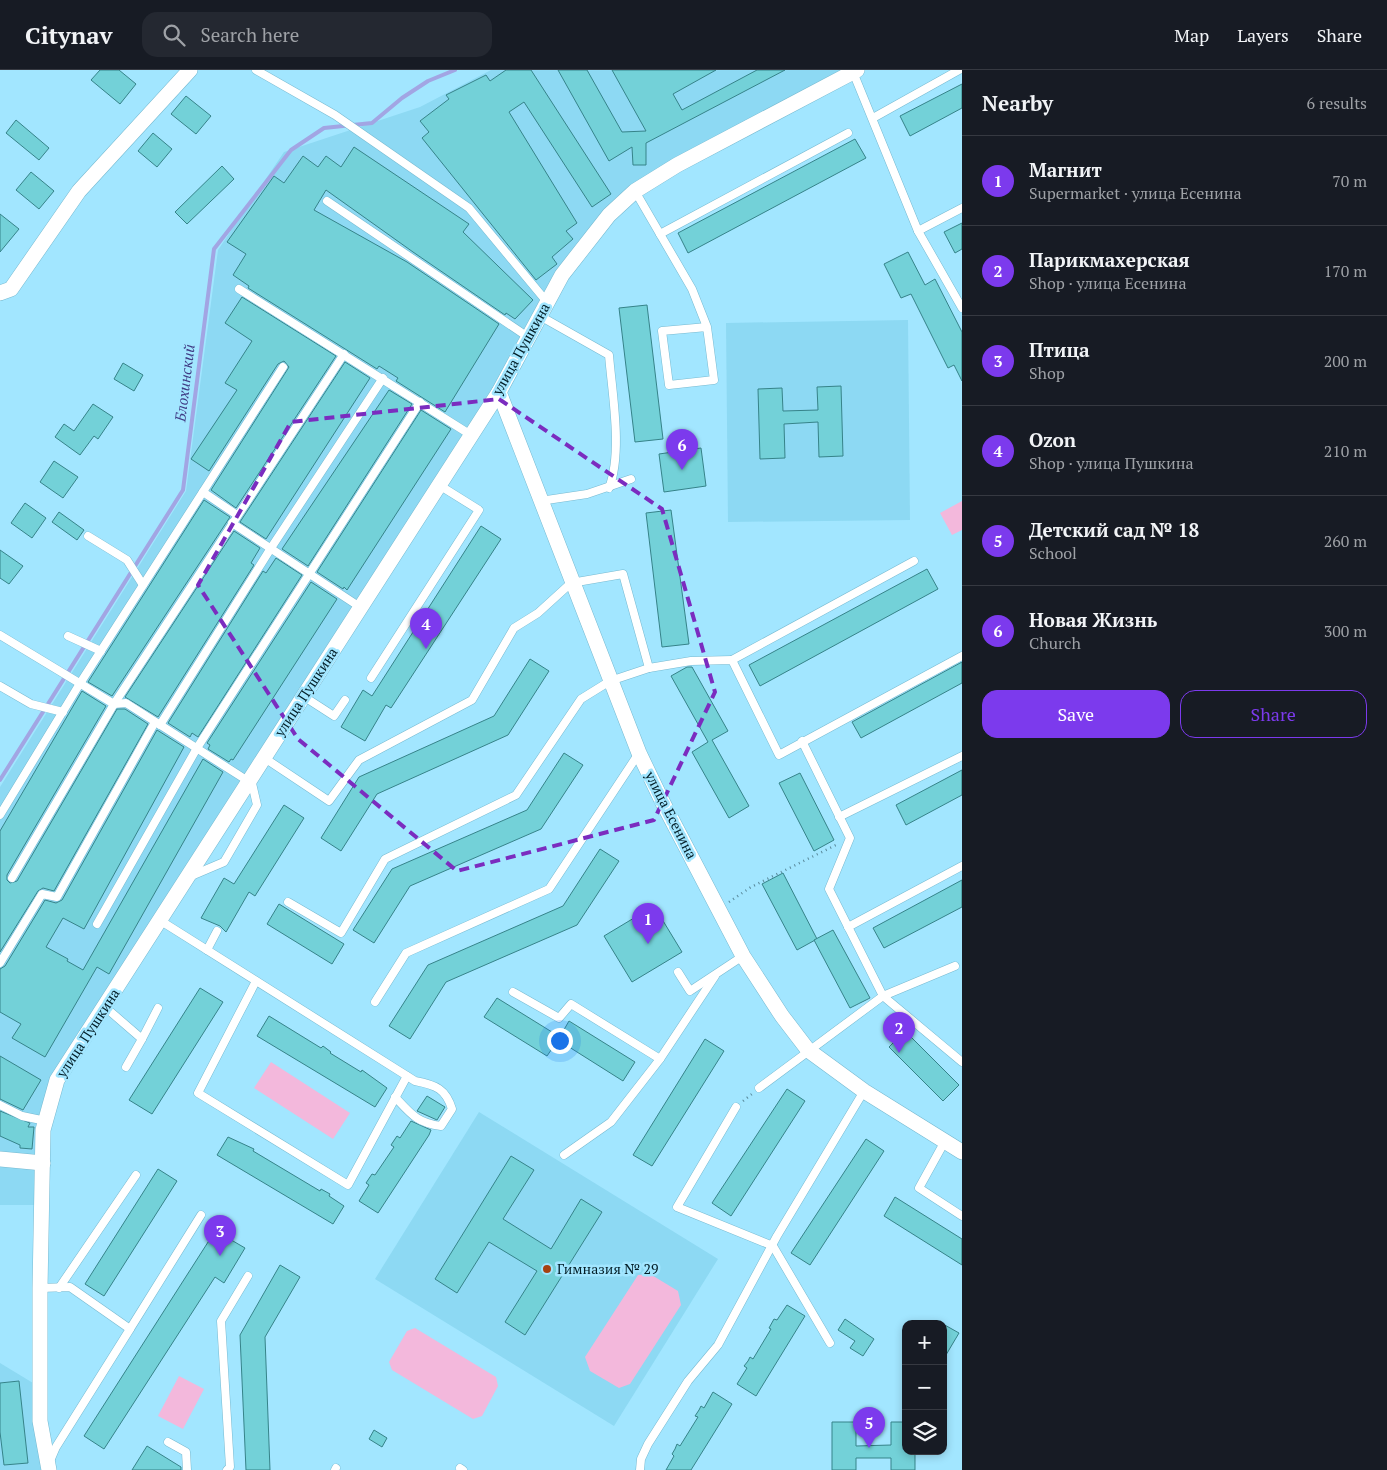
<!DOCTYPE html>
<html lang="en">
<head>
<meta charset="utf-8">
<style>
	body { margin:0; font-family:"PT Serif",serif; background:#242831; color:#f1f3f6 }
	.controls { position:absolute; right:15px; bottom:15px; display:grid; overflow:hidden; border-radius:10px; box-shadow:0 2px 8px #0003 }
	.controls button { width:45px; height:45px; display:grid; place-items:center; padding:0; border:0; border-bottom:1px solid #363941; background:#171b24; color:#f1f3f6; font:25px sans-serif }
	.you { position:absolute; left:559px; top:970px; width:18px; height:18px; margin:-12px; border:4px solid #fff; border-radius:50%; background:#1a73e8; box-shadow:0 0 0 8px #1a73e833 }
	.badge { display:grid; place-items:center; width:32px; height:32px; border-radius:50%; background:#7c3aed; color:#fff; font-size:16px; font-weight:700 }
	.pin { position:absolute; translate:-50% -41px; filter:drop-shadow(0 1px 2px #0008) }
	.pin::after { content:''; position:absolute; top:26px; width:18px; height:15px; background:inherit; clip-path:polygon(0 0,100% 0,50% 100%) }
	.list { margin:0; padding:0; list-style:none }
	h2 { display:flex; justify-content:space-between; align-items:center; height:65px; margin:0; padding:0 20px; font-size:21px }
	h2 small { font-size:16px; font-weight:400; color:#9ea1a6 }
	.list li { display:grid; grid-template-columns:32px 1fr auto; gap:15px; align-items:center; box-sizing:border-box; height:90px; padding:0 20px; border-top:1px solid #363941 }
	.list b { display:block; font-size:19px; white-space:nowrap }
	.list p { margin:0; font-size:16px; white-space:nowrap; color:#9ea1a6 }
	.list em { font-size:16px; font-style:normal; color:#9ea1a6 }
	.actions { display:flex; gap:10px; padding:15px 20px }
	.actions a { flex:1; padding:11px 0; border:1px solid #7c3aed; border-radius:15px; text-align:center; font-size:18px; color:#7c3aed }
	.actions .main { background:#7c3aed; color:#fff }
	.icon { flex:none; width:28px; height:28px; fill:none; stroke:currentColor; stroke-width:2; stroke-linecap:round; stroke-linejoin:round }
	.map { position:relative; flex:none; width:962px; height:1400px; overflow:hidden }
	header { display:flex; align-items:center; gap:30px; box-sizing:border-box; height:70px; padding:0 25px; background:#171b24; border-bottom:1px solid #363941 }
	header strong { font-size:24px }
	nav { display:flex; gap:28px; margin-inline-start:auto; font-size:18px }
	.search { width:350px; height:45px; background:#242831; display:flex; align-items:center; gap:12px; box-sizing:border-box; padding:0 18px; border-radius:15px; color:#9ea1a6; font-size:19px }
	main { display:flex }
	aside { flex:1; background:#171b24 }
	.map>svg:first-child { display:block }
</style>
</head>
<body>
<header>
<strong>Citynav</strong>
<div class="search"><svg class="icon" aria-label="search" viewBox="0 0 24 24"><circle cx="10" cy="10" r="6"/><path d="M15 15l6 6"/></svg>Search here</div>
<nav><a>Map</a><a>Layers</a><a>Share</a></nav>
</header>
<main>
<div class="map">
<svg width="962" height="1400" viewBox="0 0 962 1400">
	<rect width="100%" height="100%" fill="#a2e6ff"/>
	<g fill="#8dd9f3">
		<polygon points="491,0 840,0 671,92 602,144 492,321 50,1009 35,1058 34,1135 0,1135 0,717 186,421 218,180 284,82 420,37"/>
		<polygon points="908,250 910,450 728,452 726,253"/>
		<polygon points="479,1042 718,1189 614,1356 375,1209"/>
		<polygon points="0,1293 33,1313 41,1400 0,1400"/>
	</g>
	<g fill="#f3b8dc">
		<polygon points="962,431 962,460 952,465 940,443"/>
		<polygon points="271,992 350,1043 333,1069 254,1018"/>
		<polygon points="650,1204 678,1221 681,1235 630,1314 619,1318 590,1301 585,1287 638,1205"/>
		<polygon points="415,1258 496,1307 498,1316 482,1346 473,1349 392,1300 389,1292 407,1261"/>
		<polygon points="179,1306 204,1319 183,1359 158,1346"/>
	</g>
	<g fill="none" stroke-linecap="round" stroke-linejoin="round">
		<polyline stroke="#a2a5e3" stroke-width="4" points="0,710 183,420 214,179 291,80 324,58 372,53 402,28 428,11 455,0"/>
	</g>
	<g fill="#73d1d8" stroke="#368389">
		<polygon points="100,0 119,0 136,14 120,34 91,10"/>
		<polygon points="506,0 531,0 611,124 592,137 524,32 509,42 577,153 566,161 573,169 552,187 557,194 536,210 422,68 429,62 420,51 449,29 446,25 486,5 490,11"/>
		<polygon points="558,0 587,0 622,62 646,61 612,0 716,0 673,24 682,40 757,0 785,0 646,73 646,95 633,95 632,77 609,91"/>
		<polygon points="962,14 962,38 910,66 900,46"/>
		<polygon points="186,26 211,46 196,64 171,44"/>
		<polygon points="16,50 49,78 39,90 6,63"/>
		<polygon points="153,63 172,79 157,97 138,81"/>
		<polygon points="855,69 866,88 688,183 678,163"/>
		<polygon points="354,77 469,154 463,162 533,230 515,249 506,243 505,245 413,182 326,120 314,140 407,192 499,254 445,342 396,311 398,308 379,296 377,299 248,218 249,216 233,205 246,184 227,172 274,106 284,113 303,86 318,97 326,86 341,97"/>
		<polygon points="222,96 234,109 187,154 175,142"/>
		<polygon points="31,102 54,121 39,139 16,120"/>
		<polygon points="0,144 19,159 0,182"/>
		<polygon points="962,153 962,179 955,183 944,162"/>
		<polygon points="908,182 925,215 935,209 962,262 962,311 954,295 948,298 911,224 901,228 884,194"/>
		<polygon points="242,227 336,286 236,438 211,420 289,297 284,291 278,294 209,401 191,389 237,320 225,313 252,271 225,253"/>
		<polygon points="647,235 663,369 635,372 619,238"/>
		<polygon points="345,292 370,308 266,469 240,452"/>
		<polygon points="123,293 143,305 134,321 114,309"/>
		<polygon points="841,316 843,386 819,387 818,352 784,354 785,388 760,389 758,319 782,318 783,341 818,340 817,317"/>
		<polygon points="389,320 412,334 308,496 282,479"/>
		<polygon points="93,334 113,347 98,369 94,366 80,385 55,367 64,354 74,361"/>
		<polygon points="421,340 451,359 347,520 344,517 343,519 317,502"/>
		<polygon points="701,378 706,416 664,422 659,384"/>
		<polygon points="54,391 78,407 63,428 40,412"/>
		<polygon points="204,430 230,447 112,626 88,612"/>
		<polygon points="25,433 46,448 32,468 11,453"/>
		<polygon points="671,440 689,574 662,577 646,443"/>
		<polygon points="59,442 84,460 77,470 52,452"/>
		<polygon points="481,456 501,469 391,638 386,635 365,671 341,657 363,620 372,626"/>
		<polygon points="234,461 260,478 251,493 254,495 158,647 125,627"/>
		<polygon points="0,480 23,496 9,514 0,508"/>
		<polygon points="276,488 302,505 198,667 192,663 190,667 168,653 263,501 266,503"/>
		<polygon points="927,499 938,519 760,616 749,595"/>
		<polygon points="311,512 337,529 233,690 231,689 229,692 208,679 210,675 207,673"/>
		<polygon points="530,589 549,601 508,665 377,724 341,781 321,768 359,707 494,646"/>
		<polygon points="962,592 962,613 861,668 852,652"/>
		<polygon points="687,597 692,597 728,661 712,670 749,736 729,748 692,682 708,672 671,606"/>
		<polygon points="82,621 106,636 7,805 7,810 10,813 17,811 117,639 125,639 148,654 54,821 43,818 38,821 0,882 0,761"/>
		<polygon points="157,660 184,677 84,859 63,848 46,877 68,889 67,891 83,900 203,689 223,702 109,904 97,897 45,987 12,968 21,954 0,942 0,899 5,896 45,830 56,833 62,830"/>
		<polygon points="564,683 583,695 541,759 410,816 374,873 353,860 392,799 527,740"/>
		<polygon points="962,700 962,725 906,755 896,735"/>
		<polygon points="800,703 834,770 814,781 779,713"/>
		<polygon points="284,735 304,748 255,826 249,822 226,862 220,856 201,848 224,808 234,814"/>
		<polygon points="600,779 619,791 577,855 446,912 410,969 389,956 428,895 563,836"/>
		<polygon points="783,803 817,869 797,880 762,814"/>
		<polygon points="962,810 962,837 884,878 873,858"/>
		<polygon points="279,834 344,874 332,894 267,854"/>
		<polygon points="654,836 682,882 632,912 604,866"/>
		<polygon points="833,860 870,928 850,938 814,870"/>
		<polygon points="200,918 223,932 152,1044 129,1030"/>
		<polygon points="497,928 560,967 547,986 484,947"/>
		<polygon points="269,946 321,978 323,976 331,982 330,983 361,1002 362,1000 387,1018 375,1037 257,966"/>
		<polygon points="569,951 635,992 623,1011 558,970"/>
		<polygon points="905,961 959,1015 943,1031 889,977"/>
		<polygon points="705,969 724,981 652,1096 633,1085"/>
		<polygon points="0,986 41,1010 23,1040 0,1029"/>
		<polygon points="787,1019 805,1031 731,1146 712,1133"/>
		<polygon points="427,1026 445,1037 437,1050 417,1041"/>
		<polygon points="0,1041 30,1053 28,1057 34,1057 32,1079 20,1078 20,1075 0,1066"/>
		<polygon points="411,1051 431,1060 429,1065 378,1143 359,1131 369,1115 366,1113 372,1104 375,1105 394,1077 391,1075 397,1066 400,1068"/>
		<polygon points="228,1067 254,1079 253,1081 320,1121 321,1119 330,1124 329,1126 344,1136 333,1154 217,1085"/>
		<polygon points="866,1069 884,1081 810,1195 791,1183"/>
		<polygon points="511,1086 534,1100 503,1149 551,1179 581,1129 602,1142 525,1265 505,1252 537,1201 489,1172 457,1223 435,1209"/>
		<polygon points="158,1099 177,1111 104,1226 85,1214"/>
		<polygon points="895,1127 962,1169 962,1195 884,1146"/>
		<polygon points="221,1164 245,1178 224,1213 215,1207 104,1379 84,1366 210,1169 216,1173"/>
		<polygon points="280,1195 300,1207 265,1267 270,1400 246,1400 240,1265"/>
		<polygon points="787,1235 805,1246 756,1326 737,1314 747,1298 744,1296 748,1291 750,1287 753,1289 771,1259 769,1258 774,1249 777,1250"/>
		<polygon points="845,1249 874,1269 863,1286 850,1278 855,1271 838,1260"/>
		<polygon points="943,1254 959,1263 943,1290"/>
		<polygon points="19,1311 28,1393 4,1395 0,1362 0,1313"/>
		<polygon points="713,1322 732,1334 691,1400 666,1400 674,1386 672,1384 675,1379 677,1374 680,1376 698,1347 695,1346 699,1340 701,1336 704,1338"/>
		<polygon points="832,1352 856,1352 856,1376 891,1375 891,1352 906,1352 906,1381 915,1381 915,1400 891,1400 891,1388 856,1388 856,1400 832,1400"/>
		<polygon points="374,1360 387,1368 382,1377 369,1369"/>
		<polygon points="147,1376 181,1397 181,1400 132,1400"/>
	</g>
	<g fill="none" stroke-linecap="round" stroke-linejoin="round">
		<g stroke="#77bad1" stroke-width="9">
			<g id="service">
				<polyline points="256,0 335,45 469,138 547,232"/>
				<polyline points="853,2 918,161 962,238"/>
				<polyline points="873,48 959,0"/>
				<polyline points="635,121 692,219 707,257 714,310 669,315 662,261 707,257"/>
				<polyline points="327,131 528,267"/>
				<polyline points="918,161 962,138"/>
				<polyline points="660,164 848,63"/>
				<polyline points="239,219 471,365"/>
				<path d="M 540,246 L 609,285 C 612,323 623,382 609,418"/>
				<polyline points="203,422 237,445"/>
				<polyline points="540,431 587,424 631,409"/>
				<polyline points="232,453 360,537"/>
				<polyline points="88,466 127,490 143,515"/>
				<polyline points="0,565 114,634 126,633 248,711"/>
				<polyline points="68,566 101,581"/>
				<polyline points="732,590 914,491"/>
				<polyline points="371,608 479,440 439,415"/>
				<polyline points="0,616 31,634 63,642"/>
				<polyline points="303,626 334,646 345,630"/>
				<polyline points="160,655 271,478 383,308"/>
				<polyline points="263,687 329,731 359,690 472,630 514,558 538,543 571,513 623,504 649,598"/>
				<polyline points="0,745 79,615 283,297"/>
				<polyline points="839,747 962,686"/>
				<polyline points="191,806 224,792 257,735 251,709"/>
				<polyline points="12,808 114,634 344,284"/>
				<polyline points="288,832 341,863 385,789 516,725 581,629 610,611 649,598 691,591 732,590 779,685 962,586"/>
				<path d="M 161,851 L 415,1011 C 436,1015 446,1019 452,1039 L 441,1056 C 417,1053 411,1044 395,1027"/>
				<polyline points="97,854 197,678 420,332"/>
				<polyline points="848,857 962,796"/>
				<polyline points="207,880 217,861"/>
				<polyline points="0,893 42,824 57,827 155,652"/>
				<polyline points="955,896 883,926 962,992"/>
				<polyline points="678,902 690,921 743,886"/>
				<polyline points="256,911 198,1023 348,1115 407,1006"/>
				<polyline points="513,922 559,948 571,934 660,989"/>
				<polyline points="375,932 406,883 549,819 639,683"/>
				<polyline points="105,937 142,969 158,938"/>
				<polyline points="126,997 142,969"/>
				<polyline points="759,1018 883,926 829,819 850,768 802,671"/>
				<polyline points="0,1035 22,1046 46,1051"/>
				<polyline points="736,1037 677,1137 773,1176 830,1273"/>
				<polyline points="945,1071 919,1118 962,1146"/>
				<polyline points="564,1085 611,1052 660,989 715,906"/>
				<polyline points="40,1218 70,1217 130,1259 56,1377 50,1391"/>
				<polyline points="59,1218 136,1105"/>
				<polyline points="130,1259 201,1145"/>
				<polyline points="168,1372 186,1382 187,1400"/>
				<polyline points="460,1398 463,1400"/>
				<polyline points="227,1400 230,1397 221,1251 248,1206"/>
				<polyline points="335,1400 336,1398"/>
				<polyline points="640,1400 641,1389 648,1374 688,1311 718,1275 777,1166 864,1021"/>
			</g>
		</g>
		<g stroke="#77bad1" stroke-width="16">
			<g id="minor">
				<polyline points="0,223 11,219 79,121 190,0"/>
				<polyline points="499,322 639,683 663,733 743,886 782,946 808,980 864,1021 962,1082"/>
				<polyline points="0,1089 43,1093"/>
				<polyline points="49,1400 40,1351 40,1218 43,1060 57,1010 499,322 562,205 609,145 635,121 677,95 857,0"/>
			</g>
		</g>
		<g stroke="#5a8b9d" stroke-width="2.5" stroke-dasharray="1 4" stroke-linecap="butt">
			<polyline points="729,832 751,817 836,775"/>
			<polyline points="743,1031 752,1024"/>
		</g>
		<use href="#service" stroke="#fff" stroke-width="8"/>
		<use href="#minor" stroke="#fff" stroke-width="15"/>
	</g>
	<path fill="none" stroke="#7b2cbf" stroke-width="4" stroke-dasharray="10 6" stroke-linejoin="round" d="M 499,329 L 662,439 L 715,622 L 654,750 L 457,801 L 298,669 L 198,515 L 291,352 Z"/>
	<circle fill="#a64211" stroke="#a2e6ff" stroke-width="2" cx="547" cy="1199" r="5"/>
	<g text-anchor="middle" stroke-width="5" stroke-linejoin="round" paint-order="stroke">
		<g font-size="14" fill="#021d26" stroke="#a2e6ff">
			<text transform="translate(521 279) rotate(-61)" y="5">улица Пушкина</text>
			<text transform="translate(306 622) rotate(-57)" y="5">улица Пушкина</text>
			<text transform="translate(671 745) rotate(63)" y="5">улица Есенина</text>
			<text transform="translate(88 963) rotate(-57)" y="5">улица Пушкина</text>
		</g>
		<g font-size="14" fill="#021d26" stroke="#a2e6ff" text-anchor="start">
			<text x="557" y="1204">Гимназия № 29</text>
		</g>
		<g font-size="15" font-style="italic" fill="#403c85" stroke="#a2e6ff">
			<text transform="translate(185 313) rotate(-83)" y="5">Блохинский</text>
		</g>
	</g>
</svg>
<div class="controls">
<button>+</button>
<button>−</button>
<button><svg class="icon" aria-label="layers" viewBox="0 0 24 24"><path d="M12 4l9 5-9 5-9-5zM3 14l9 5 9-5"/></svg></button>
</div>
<div class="you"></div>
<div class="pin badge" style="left:648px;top:874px">1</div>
<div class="pin badge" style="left:899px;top:983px">2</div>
<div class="pin badge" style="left:220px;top:1186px">3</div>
<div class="pin badge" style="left:426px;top:579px">4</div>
<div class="pin badge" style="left:869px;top:1378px">5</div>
<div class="pin badge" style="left:682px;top:400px">6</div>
</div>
<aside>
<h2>Nearby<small>6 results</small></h2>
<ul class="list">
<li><span class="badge">1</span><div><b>Магнит</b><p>Supermarket · улица Есенина</p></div><em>70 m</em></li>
<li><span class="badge">2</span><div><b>Парикмахерская</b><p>Shop · улица Есенина</p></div><em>170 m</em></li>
<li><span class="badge">3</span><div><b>Птица</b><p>Shop</p></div><em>200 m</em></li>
<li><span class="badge">4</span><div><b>Ozon</b><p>Shop · улица Пушкина</p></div><em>210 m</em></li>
<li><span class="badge">5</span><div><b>Детский сад № 18</b><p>School</p></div><em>260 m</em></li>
<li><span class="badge">6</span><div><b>Новая Жизнь</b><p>Church</p></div><em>300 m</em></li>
</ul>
<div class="actions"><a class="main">Save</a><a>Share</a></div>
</aside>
</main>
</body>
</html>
